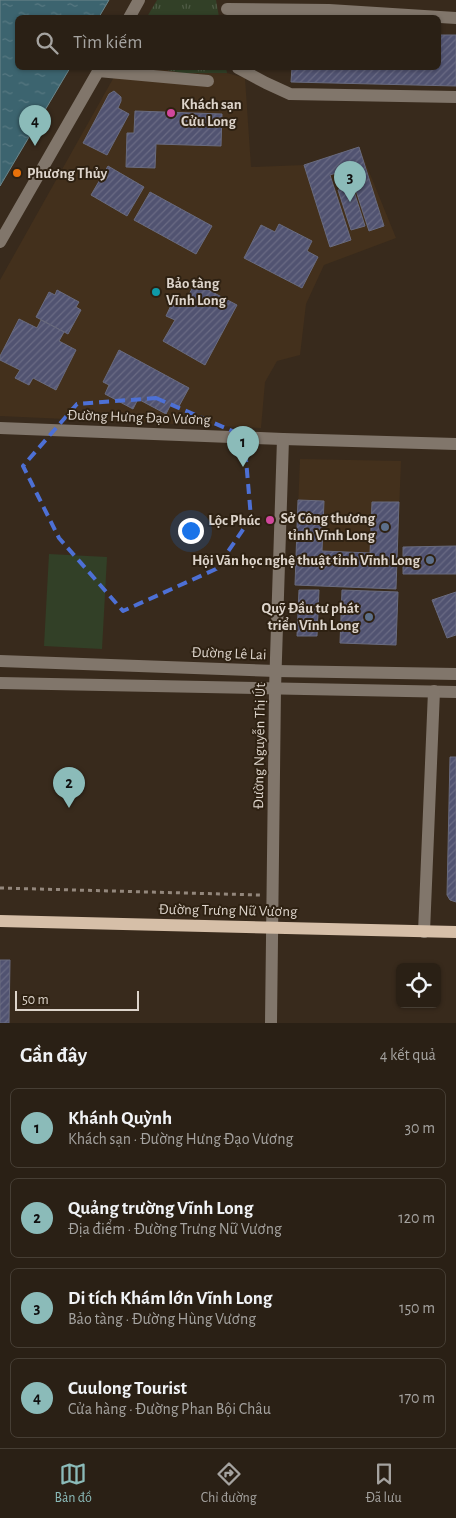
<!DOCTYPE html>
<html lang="vi">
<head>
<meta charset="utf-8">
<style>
	body { margin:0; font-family:"Alegreya Sans",sans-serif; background:#32281e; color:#f1f3f6 }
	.controls { position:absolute; right:15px; bottom:15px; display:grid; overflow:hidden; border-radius:8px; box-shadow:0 1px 4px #0004 }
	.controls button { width:45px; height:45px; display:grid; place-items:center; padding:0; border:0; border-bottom:1px solid #463e34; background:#2a2015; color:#f1f3f6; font:25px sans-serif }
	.scale { position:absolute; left:15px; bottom:12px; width:124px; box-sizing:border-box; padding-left:5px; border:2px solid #ddd4cb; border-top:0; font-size:14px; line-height:18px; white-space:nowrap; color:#ddd4cb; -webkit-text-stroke:4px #2e2112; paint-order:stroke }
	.you { position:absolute; left:190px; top:530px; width:18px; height:18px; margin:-12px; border:4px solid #fff; border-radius:50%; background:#1a73e8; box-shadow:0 0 0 8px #1a73e833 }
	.badge { display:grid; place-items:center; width:32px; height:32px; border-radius:50%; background:#8bbbb9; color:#111; font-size:16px; font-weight:700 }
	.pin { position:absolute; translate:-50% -41px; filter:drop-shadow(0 1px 2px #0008) }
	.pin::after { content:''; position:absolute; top:26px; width:18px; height:15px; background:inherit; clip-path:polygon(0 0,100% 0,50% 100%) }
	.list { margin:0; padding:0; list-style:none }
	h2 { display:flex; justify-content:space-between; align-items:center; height:65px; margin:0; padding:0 20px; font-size:21px }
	h2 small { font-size:16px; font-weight:400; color:#a5a3a0 }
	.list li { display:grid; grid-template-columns:32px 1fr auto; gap:15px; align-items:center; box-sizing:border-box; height:80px; margin:0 10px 10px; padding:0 10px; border:1px solid #463e34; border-radius:8px }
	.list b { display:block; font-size:19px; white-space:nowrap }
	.list p { margin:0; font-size:16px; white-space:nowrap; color:#a5a3a0 }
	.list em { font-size:16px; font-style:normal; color:#a5a3a0 }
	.icon { flex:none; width:28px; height:28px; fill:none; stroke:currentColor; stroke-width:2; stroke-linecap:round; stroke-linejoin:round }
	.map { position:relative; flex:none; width:456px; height:1023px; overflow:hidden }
	.search { position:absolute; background:#2a2015; box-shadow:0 1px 4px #0004; left:15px; right:15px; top:15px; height:55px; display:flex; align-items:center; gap:12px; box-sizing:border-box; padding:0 18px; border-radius:8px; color:#a5a3a0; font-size:19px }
	.sheet { height:425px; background:#2a2015 }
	nav { display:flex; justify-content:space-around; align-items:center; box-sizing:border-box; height:70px; border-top:1px solid #463e34; background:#2a2015; font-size:14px; color:#a5a3a0 }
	nav a { display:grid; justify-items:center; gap:2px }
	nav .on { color:#8bbbb9 }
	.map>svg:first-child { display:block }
</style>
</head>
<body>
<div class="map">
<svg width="456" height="1023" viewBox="0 0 456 1023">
	<defs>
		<pattern id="grass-tufts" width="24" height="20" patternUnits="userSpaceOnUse" patternTransform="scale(1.25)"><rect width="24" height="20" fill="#324027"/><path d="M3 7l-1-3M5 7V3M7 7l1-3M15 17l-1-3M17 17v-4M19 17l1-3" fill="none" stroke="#4f5b45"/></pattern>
		<pattern id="water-ripples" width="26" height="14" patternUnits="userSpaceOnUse" patternTransform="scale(1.25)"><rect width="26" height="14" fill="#3c646f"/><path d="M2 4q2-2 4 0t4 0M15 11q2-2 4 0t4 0" fill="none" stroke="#587982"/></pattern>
		<pattern id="building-hatch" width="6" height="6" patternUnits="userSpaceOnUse" patternTransform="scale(1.25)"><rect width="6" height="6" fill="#515371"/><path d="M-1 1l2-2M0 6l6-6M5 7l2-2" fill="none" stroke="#6a6b84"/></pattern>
	</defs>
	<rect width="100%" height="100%" fill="#382a1c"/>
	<g fill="#43301c">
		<polygon points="119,68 157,68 182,73 227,73 245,78 251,167 304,165 359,147 396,238 324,265 306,304 300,355 277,361 265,382 261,428 0,416 0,280"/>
		<polygon points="300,459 401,461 396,589 295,585"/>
	</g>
	<g fill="url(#grass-tufts)">
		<polygon points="157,0 216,0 219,17 147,17"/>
		<polygon points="157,68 226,68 227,73 182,73"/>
	</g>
	<polygon fill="#324027" points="49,554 107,557 102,649 44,646"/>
	<polygon fill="url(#water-ripples)" stroke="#6c868b" points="0,0 109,0 99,17 18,18 18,68 70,68 0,186"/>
	<g fill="url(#building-hatch)" stroke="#696b7f">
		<polygon points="438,35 456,35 456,86 291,82 292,68 438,68"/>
		<polygon points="114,91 121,97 121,101 118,108 129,114 107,155 83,143 109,94"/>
		<polygon points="135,111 222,114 221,146 156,144 155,168 126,167 127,133 134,133"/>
		<polygon points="359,147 384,226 369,231 349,169 330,175 351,240 330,247 304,165"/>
		<polygon points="108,166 144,187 127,216 91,195"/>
		<polygon points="352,185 365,226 351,230 338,190"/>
		<polygon points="150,192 212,226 196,254 134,220"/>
		<polygon points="279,224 312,241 307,251 318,257 302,288 244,258 261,225 275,232"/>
		<polygon points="195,283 237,305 205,365 163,341 175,320 166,316 173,301 183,306"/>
		<polygon points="57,290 79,302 76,307 81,310 68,334 36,317 49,292 55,295"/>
		<polygon points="19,319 37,328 41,320 64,332 59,341 76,350 56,390 33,378 29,385 15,378 20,370 0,360 0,356"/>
		<polygon points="119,350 189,388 178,408 171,404 166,414 138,399 133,409 105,394 109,385 103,382"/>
		<polygon points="298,500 324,501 322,551 370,553 372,502 399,502 396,589 295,585"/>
		<polygon points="456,546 456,574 403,574 403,547"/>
		<polygon points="299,590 319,590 317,636 297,636"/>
		<polygon points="342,590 398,592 396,645 340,643"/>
		<polygon points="456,592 456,635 447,638 432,600"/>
		<polygon points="450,757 456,757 456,902 450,900 447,895"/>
		<polygon points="0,960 10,960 9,1023 0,1023"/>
	</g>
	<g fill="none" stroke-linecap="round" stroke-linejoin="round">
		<polyline stroke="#93877c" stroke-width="3" stroke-dasharray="4 4" stroke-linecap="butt" points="0,888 260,895"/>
		<g stroke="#81766b" stroke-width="12">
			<polyline points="227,9 329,10 456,18"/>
			<polyline points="129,18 139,0"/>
			<polyline points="238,68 266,83 290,94 456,97"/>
			<polyline points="98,71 208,81"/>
			<polyline points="0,242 100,68"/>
			<polyline points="0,428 283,439 456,444"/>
			<polyline points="0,661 276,671 456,674"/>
			<polyline points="0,683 456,692"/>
			<polyline points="424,932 434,691"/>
			<polyline points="271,1023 275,689 283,439"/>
		</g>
		<polyline stroke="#d6bfa8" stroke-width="12" points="0,921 456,932"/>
	</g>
	<path fill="none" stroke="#4d70d5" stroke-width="4" stroke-dasharray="10 6" stroke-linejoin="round" d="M 156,398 L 244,436 L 251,518 L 216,569 L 123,611 L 59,538 L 23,466 L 77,404 Z"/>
	<g fill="#d1479c" stroke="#2e2112" stroke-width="2">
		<circle cx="171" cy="113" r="5"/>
		<circle cx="270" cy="520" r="5"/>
	</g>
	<circle fill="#e8710a" stroke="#2e2112" stroke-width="2" cx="17" cy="173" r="5"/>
	<circle fill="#0f9aa8" stroke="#2e2112" stroke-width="2" cx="156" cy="292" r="5"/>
	<g fill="#5c6f8a" stroke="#2e2112" stroke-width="2">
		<circle cx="385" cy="527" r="5"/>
		<circle cx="430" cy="560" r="5"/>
		<circle cx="369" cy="617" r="5"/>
	</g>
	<g text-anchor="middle" stroke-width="4" stroke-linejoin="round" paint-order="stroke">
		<g font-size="15" font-weight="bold" fill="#ddd4cb" stroke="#2e2112" text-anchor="end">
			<text x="181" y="109" text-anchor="start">Khách sạn<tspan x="181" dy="17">Cửu Long</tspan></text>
			<text x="27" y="178" text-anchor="start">Phương Thủy</text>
			<text x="166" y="288" text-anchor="start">Bảo tàng<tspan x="166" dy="17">Vĩnh Long</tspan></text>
			<text x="375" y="523">Sở Công thương<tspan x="375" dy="17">tỉnh Vĩnh Long</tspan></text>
			<text x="260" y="525">Lộc Phúc</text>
			<text x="420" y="565">Hội Văn học nghệ thuật tỉnh Vĩnh Long</text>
			<text x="359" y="613">Quỹ Đầu tư phát<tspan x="359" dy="17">triển Vĩnh Long</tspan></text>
		</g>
		<g font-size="15" fill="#ddd4cb" stroke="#2e2112">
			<text transform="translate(139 417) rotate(2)" y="5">Đường Hưng Đạo Vương</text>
			<text transform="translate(229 653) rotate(2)" y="5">Đường Lê Lai</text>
			<text transform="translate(259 746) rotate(-89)" y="5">Đường Nguyễn Thị Út</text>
			<text transform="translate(228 910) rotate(1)" y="5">Đường Trưng Nữ Vương</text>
		</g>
	</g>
</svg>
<div class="controls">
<button><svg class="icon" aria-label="locate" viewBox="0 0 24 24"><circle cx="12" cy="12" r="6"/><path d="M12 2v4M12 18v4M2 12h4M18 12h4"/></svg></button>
</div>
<div class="scale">50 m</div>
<div class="you"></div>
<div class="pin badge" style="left:243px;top:467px">1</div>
<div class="pin badge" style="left:69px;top:808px">2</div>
<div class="pin badge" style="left:350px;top:202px">3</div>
<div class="pin badge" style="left:35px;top:146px">4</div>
<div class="search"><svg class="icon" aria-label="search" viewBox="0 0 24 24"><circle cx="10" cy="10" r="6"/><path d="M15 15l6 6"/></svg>Tìm kiếm</div>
</div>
<section class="sheet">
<h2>Gần đây<small>4 kết quả</small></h2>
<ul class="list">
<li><span class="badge">1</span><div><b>Khánh Quỳnh</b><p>Khách sạn · Đường Hưng Đạo Vương</p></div><em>30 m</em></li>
<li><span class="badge">2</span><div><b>Quảng trường Vĩnh Long</b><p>Địa điểm · Đường Trưng Nữ Vương</p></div><em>120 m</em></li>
<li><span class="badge">3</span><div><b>Di tích Khám lớn Vĩnh Long</b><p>Bảo tàng · Đường Hùng Vương</p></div><em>150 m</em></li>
<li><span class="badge">4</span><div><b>Cuulong Tourist</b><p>Cửa hàng · Đường Phan Bội Châu</p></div><em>170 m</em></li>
</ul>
</section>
<nav>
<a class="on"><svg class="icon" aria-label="map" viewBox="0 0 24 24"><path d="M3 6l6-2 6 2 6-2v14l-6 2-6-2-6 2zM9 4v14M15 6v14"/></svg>Bản đồ</a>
<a><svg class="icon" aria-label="directions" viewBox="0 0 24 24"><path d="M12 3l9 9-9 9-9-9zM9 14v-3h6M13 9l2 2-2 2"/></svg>Chỉ đường</a>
<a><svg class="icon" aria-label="saved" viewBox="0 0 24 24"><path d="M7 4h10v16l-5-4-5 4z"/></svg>Đã lưu</a>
</nav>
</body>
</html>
